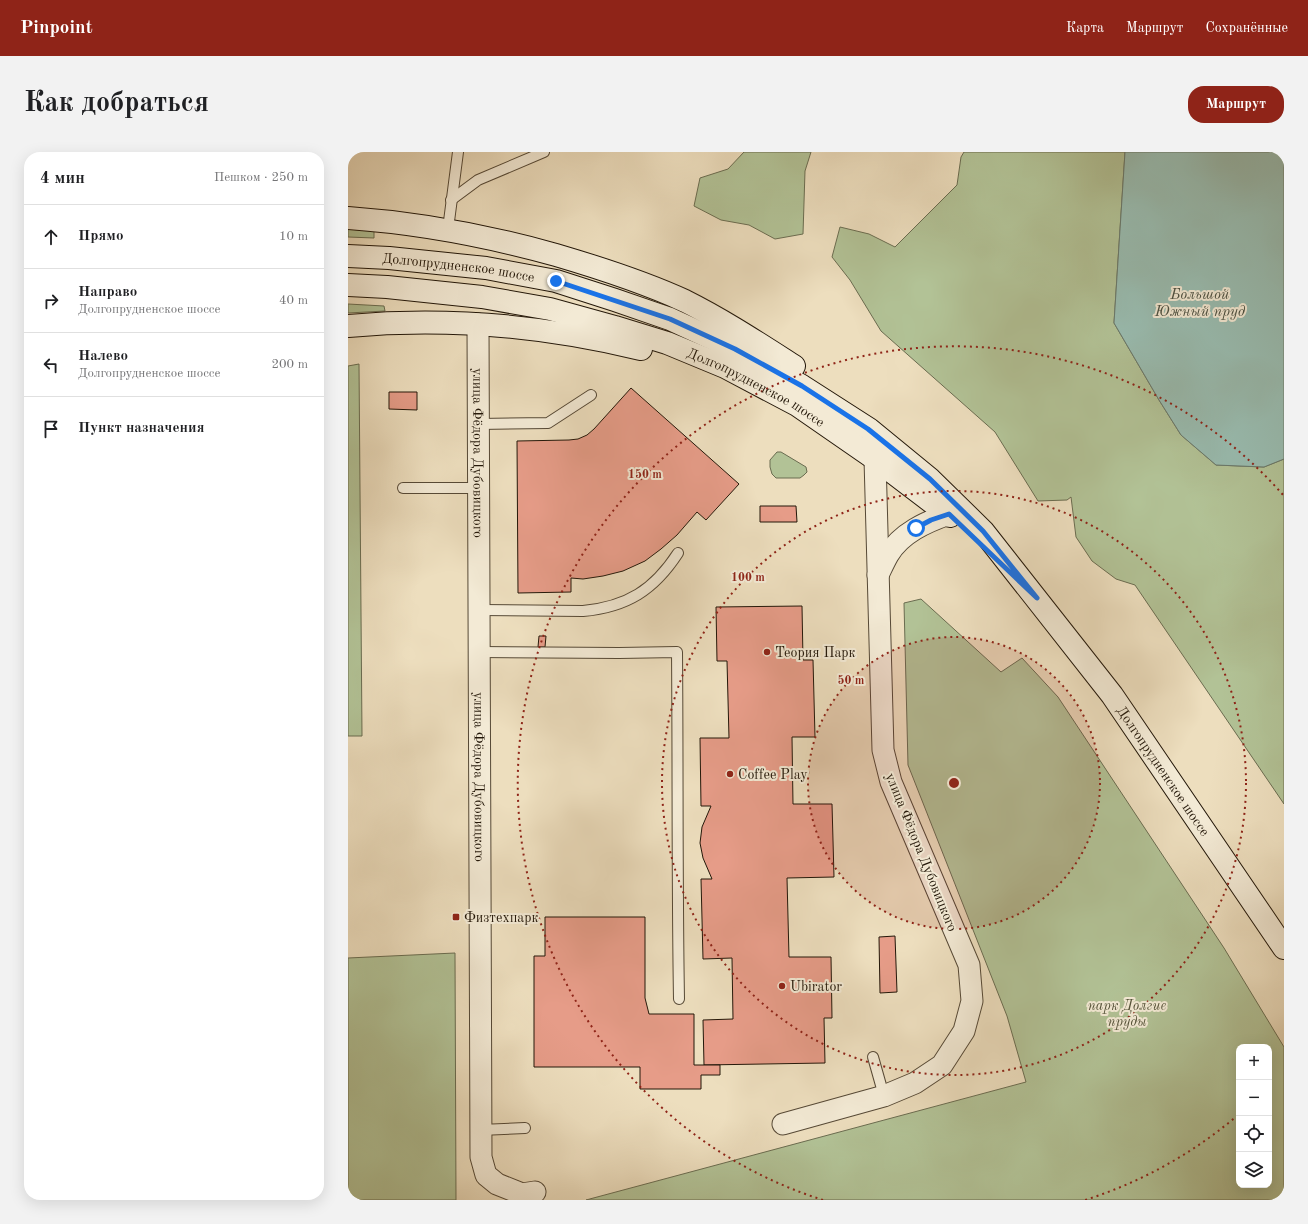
<!DOCTYPE html>
<html lang="ru">
<head>
<meta charset="utf-8">
<style>
	body { margin:0; font-family:"Old Standard TT",serif; background:#f2f2f2; color:#202124 }
	.controls { position:absolute; right:12px; bottom:12px; display:grid; overflow:hidden; border-radius:8px; box-shadow:0 4px 16px #0002 }
	.controls button { width:36px; height:36px; display:grid; place-items:center; padding:0; border:0; border-bottom:1px solid #e0e0e0; background:#fff; color:#202124; font:20px sans-serif }
	.stop { position:absolute; width:12px; height:12px; margin:-9px; border:3px solid #1a73e8; border-radius:50%; background:#fff }
	.stop.end { background:#1a73e8; border-color:#fff; box-shadow:0 1px 4px #0008 }
	.list { margin:0; padding:0; list-style:none }
	h2 { display:flex; justify-content:space-between; align-items:center; height:52px; margin:0; padding:0 16px; font-size:17px }
	h2 small { font-size:13px; font-weight:400; color:#757577 }
	.list li { display:grid; grid-template-columns:26px 1fr auto; gap:12px; align-items:center; box-sizing:border-box; height:64px; padding:0 16px; border-top:1px solid #e0e0e0 }
	.list b { display:block; font-size:15px; white-space:nowrap }
	.list p { margin:0; font-size:13px; white-space:nowrap; color:#757577 }
	.list em { font-size:13px; font-style:normal; color:#757577 }
	.icon { flex:none; width:22px; height:22px; fill:none; stroke:currentColor; stroke-width:2; stroke-linecap:round; stroke-linejoin:round }
	.map { position:relative; flex:none; width:936px; height:1048px; overflow:hidden; border-radius:16px }
	header { display:flex; align-items:center; gap:24px; box-sizing:border-box; height:56px; padding:0 20px; background:#8f2418; color:#fff }
	header strong { font-size:19px }
	nav { display:flex; gap:22px; margin-inline-start:auto; font-size:14px }
	.intro { display:flex; align-items:center; justify-content:space-between; box-sizing:border-box; height:96px; padding:0 24px }
	h1 { margin:0; font-size:28px }
	.button { padding:10px 18px; border-radius:16px; background:#8f2418; color:#fff; font-size:14px; font-weight:700 }
	main { display:flex; gap:24px; padding:0 24px }
	aside { flex:1; background:#fff; border-radius:16px; box-shadow:0 4px 16px #0002 }
	.map>svg:first-child { display:block }
</style>
</head>
<body>
<header>
<strong>Pinpoint</strong>
<nav><a>Карта</a><a>Маршрут</a><a>Сохранённые</a></nav>
</header>
<div class="intro"><h1>Как добраться</h1><a class="button">Маршрут</a></div>
<main>
<aside>
<h2>4 мин<small>Пешком · 250 m</small></h2>
<ul class="list">
<li><svg class="icon" aria-label="ahead" viewBox="0 0 24 24"><path d="M12 20V5M6 11l6-6 6 6"/></svg><div><b>Прямо</b></div><em>10 m</em></li>
<li><svg class="icon" aria-label="right" viewBox="0 0 24 24"><path d="M7 20v-9h11M14 6l5 5-5 5"/></svg><div><b>Направо</b><p>Долгопрудненское шоссе</p></div><em>40 m</em></li>
<li><svg class="icon" aria-label="left" viewBox="0 0 24 24"><path d="M17 20v-9H6M10 6l-5 5 5 5"/></svg><div><b>Налево</b><p>Долгопрудненское шоссе</p></div><em>200 m</em></li>
<li><svg class="icon" aria-label="arrive" viewBox="0 0 24 24"><path d="M6 21V4h12l-3 4 3 4H6"/></svg><div><b>Пункт назначения</b></div></li>
</ul>
</aside>
<div class="map">
<svg width="936" height="1048" viewBox="0 0 936 1048">
	<rect width="100%" height="100%" fill="#eddebe"/>
	<filter id="stains"><feTurbulence type="fractalNoise" baseFrequency=".005" numOctaves="4"/><feColorMatrix values="0 0 0 0 .2 0 0 0 0 .09 0 0 0 0 .02 0 0 0 .5 -.17"/></filter>
	<radialGradient id="worn" r=".72"><stop offset=".6" stop-color="#630" stop-opacity="0"/><stop offset="1" stop-color="#630" stop-opacity=".3"/></radialGradient>
	<g fill="#b2c296" stroke="#6a6c50" fill-rule="evenodd">
		<polygon points="396,0 463,0 457,19 455,82 427,87 401,73 373,68 346,54 352,26 380,17"/>
		<polygon points="616,0 777,0 766,171 811,248 833,283 868,313 916,315 936,307 936,652 787,433 768,427 744,409 728,385 723,345 719,348 690,349 647,280 533,179 502,128 484,105 492,75 521,82 547,95 609,33 613,5"/>
		<polygon points="0,77 26,79 26,86 0,85"/>
		<polygon points="0,152 36,154 37,159 0,161"/>
		<polygon points="11,212 14,584 0,584 0,214"/>
		<polygon points="429,300 433,300 458,315 459,320 456,323 452,326 428,326 424,322 422,315 422,308"/>
		<path d="M 573,447 L 653,520 L 674,506 L 710,545 L 876,796 L 936,895 L 936,1048 L 238,1048 L 678,930 L 659,864 L 560,613 L 556,451 ZM 891,895 L 921,895 L 921,1033 L 891,1033 Z"/>
		<polygon points="107,801 108,1048 0,1048 0,806"/>
	</g>
	<polygon fill="#99bcb0" stroke="#6a7a6d" points="777,0 936,0 936,307 916,315 868,313 833,283 811,248 766,171"/>
	<g fill="#e69c88" stroke="#231709">
		<polygon points="283,236 391,332 358,368 349,360 329,383 313,397 297,409 275,419 255,424 235,427 223,426 223,440 170,441 169,289 221,288 230,287 239,283 246,277"/>
		<polygon points="41,240 69,240 69,258 41,257"/>
		<polygon points="412,354 448,354 449,370 412,370"/>
		<polygon points="454,454 455,508 465,508 467,585 444,585 445,652 484,652 486,725 439,726 441,805 483,805 484,866 476,866 477,911 356,913 355,868 385,867 384,806 355,807 353,727 364,727 355,706 352,691 354,675 363,654 353,654 352,586 381,586 379,509 369,509 368,455"/>
		<polygon points="191,484 198,484 197,495 190,495"/>
		<polygon points="197,765 297,765 297,846 301,862 346,862 346,913 372,913 372,923 353,923 353,937 292,937 292,915 186,915 186,804 197,804"/>
		<polygon points="547,784 549,840 532,841 531,785"/>
	</g>
	<g fill="none" stroke-linecap="round" stroke-linejoin="round">
		<g stroke="#564936" stroke-width="12">
			<g id="lane">
				<polyline points="103,48 130,28 196,0"/>
				<polyline points="100,77 110,0"/>
				<polyline points="131,272 200,271 243,243"/>
				<polyline points="55,336 131,336"/>
				<path d="M 131,458 L 235,459 C 279,455 306,438 330,401"/>
				<path d="M 131,500 L 271,501 L 329,500 C 330,616 329,731 331,847"/>
				<polyline points="525,905 536,944"/>
				<polyline points="132,978 177,976"/>
			</g>
		</g>
		<g stroke="#564936" stroke-width="23">
			<g id="street">
				<path id="s1" d="M 130,172 L 133,1005 L 138,1023 L 149,1032 L 174,1042 L 187,1040"/>
				<path d="M 530,423 C 533,417 536,410 540,403 C 553,381 578,370 601,362"/>
				<polyline points="435,972 536,944 567,931 594,913 616,879 624,849 621,813 543,630 535,598 527,307"/>
			</g>
		</g>
		<g stroke="#231709" stroke-width="24">
			<g id="secondary">
				<path d="M 0,66 C 71,71 140,84 208,103 C 252,116 296,130 337,149 C 375,168 410,191 446,214"/>
				<path id="s2" d="M 0,104 L 41,106 L 138,116 L 208,129 L 267,148 L 322,167 L 387,197 L 454,234 L 521,277 L 582,327 L 635,379 L 764,543 L 936,796"/>
				<path id="s3" d="M 0,133 L 39,135 L 134,145 L 202,157 L 267,175 L 319,191 L 377,215 L 449,253 L 527,307 L 602,364"/>
				<path d="M 0,174 C 98,165 198,174 293,197"/>
			</g>
		</g>
		<use href="#lane" stroke="#f3ead5" stroke-width="10"/>
		<use href="#street" stroke="#f3ead5" stroke-width="21"/>
		<use href="#secondary" stroke="#f3ead5" stroke-width="22"/>
	</g>
	<g fill="none" stroke-linecap="round" stroke-linejoin="round">
		<polyline stroke="#1a73e8" stroke-width="5" points="208,129 322,167 387,197 454,234 520,277 582,327 635,379 689,446 601,362 583,368 568,376"/>
	</g>
	<circle cx="606" cy="631" r="146" fill="#8f2418" fill-opacity=".12"/>
	<g fill="none" stroke="#8f2418" stroke-width="2" stroke-dasharray="2 4">
		<circle cx="606" cy="631" r="146"/>
		<circle cx="606" cy="631" r="292"/>
		<path d="M890 963A437 437 0 0 1 737 1048M475 1048A437 437 0 1 1 936 344"/>
	</g>
	<g fill="#8f2418" stroke="#f3ead5" stroke-width="1.5">
		<circle cx="419" cy="500" r="4"/>
		<circle cx="382" cy="622" r="4"/>
		<rect x="104" y="761" width="8" height="8" rx="2"/>
		<circle cx="434" cy="834" r="4"/>
	</g>
	<g text-anchor="middle" stroke-width="4" stroke-linejoin="round" paint-order="stroke">
		<g font-size="14" fill="#231709" stroke="#f3ead5">
			<text dy="5" stroke="none"><textPath href="#s2" startOffset="111">Долгопрудненское шоссе</textPath></text>
			<text dy="5" stroke="none"><textPath href="#s3" startOffset="425">Долгопрудненское шоссе</textPath></text>
			<text dy="5" stroke="none"><textPath href="#s1" startOffset="129">улица Фёдора Дубовицкого</textPath></text>
			<text dy="5" stroke="none"><textPath href="#s2" startOffset="1011">Долгопрудненское шоссе</textPath></text>
			<text dy="5" stroke="none"><textPath href="#s1" startOffset="453">улица Фёдора Дубовицкого</textPath></text>
			<text transform="translate(574 700) rotate(68)" y="5">улица Фёдора Дубовицкого</text>
		</g>
		<g font-size="14" fill="#231709" stroke="#f3ead5" text-anchor="start">
			<text x="427" y="505">Теория Парк</text>
			<text x="390" y="627">Coffee Play</text>
			<text x="116" y="770">Физтехпарк</text>
			<text x="442" y="839">Ubirator</text>
		</g>
		<g font-size="14" font-style="italic" fill="#55533a" stroke="#f3ead5">
			<text x="779" y="858">парк Долгие<tspan x="779" dy="16">пруды</tspan></text>
		</g>
		<g font-size="15" font-style="italic" fill="#4c5143" stroke="#f3ead5">
			<text x="852" y="147">Большой<tspan x="852" dy="17">Южный пруд</tspan></text>
		</g>
	</g>
	<circle cx="606" cy="631" r="6" fill="#8f2418" stroke="#f3ead5" stroke-width="2"/>
	<g font-size="12" text-anchor="middle" font-weight="bold" fill="#8f2418" stroke="#f3ead5" stroke-width="4" stroke-linejoin="round" paint-order="stroke">
		<text x="297" y="326">150 m</text>
		<text x="400" y="429">100 m</text>
		<text x="503" y="532">50 m</text>
	</g>
	<rect width="100%" height="100%" filter="url(#stains)"/>
	<rect width="100%" height="100%" fill="url(#worn)"/>
</svg>
<div class="controls">
<button>+</button>
<button>−</button>
<button><svg class="icon" aria-label="locate" viewBox="0 0 24 24"><circle cx="12" cy="12" r="6"/><path d="M12 2v4M12 18v4M2 12h4M18 12h4"/></svg></button>
<button><svg class="icon" aria-label="layers" viewBox="0 0 24 24"><path d="M12 4l9 5-9 5-9-5zM3 14l9 5 9-5"/></svg></button>
</div>
<div class="stop" style="left:568px;top:376px"></div>
<div class="stop end" style="left:208px;top:129px"></div>
</div>
</main>
</body>
</html>
